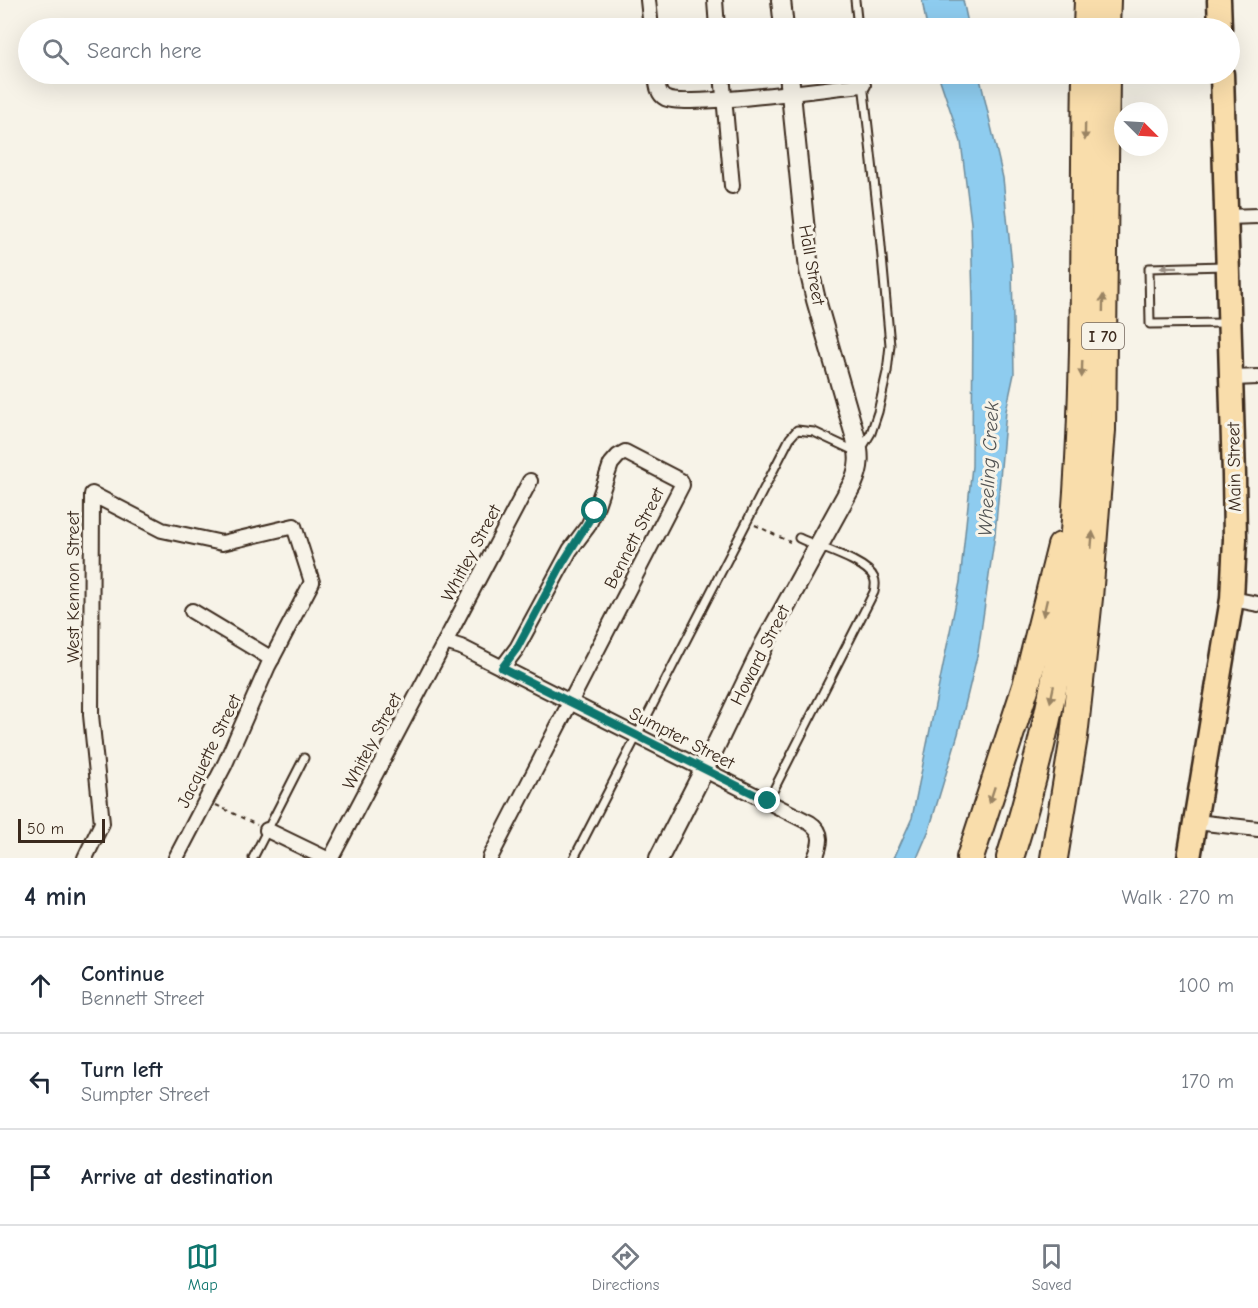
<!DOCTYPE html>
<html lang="en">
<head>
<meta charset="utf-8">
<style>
	body { margin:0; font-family:"Comic Neue",sans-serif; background:#f6f6f7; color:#1f2937 }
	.compass { position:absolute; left:1114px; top:102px; width:54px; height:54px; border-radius:50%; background:#fff; box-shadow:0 6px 24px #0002; rotate:114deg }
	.scale { position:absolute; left:18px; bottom:15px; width:87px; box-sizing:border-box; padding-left:6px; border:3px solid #3b2a1e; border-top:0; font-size:16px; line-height:21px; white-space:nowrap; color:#3b2a1e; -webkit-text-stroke:4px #f7f3e8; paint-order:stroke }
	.stop { position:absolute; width:18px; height:18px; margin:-14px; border:4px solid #0f766e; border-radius:50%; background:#fff }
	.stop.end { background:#0f766e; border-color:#fff; box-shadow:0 2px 6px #0008 }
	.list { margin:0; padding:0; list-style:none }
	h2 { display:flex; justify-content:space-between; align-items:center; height:78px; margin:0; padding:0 24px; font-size:26px }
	h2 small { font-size:20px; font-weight:400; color:#747a83 }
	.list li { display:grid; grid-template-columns:39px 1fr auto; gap:18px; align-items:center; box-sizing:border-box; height:96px; padding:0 24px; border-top:2px solid #e0e1e3 }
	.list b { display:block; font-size:22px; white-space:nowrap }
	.list p { margin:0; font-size:20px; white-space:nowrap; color:#747a83 }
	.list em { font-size:20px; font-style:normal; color:#747a83 }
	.icon { flex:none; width:33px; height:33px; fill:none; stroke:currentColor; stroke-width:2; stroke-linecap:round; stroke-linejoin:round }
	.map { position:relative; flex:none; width:1258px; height:858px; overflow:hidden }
	.search { position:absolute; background:#fff; box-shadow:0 6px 24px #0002; left:18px; right:18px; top:18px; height:66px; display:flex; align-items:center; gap:15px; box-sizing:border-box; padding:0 21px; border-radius:33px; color:#747a83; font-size:22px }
	.sheet { height:366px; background:#fff }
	nav { display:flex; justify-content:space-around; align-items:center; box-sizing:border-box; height:84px; border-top:2px solid #e0e1e3; background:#fff; font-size:16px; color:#747a83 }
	nav a { display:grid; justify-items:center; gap:3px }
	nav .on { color:#0f766e }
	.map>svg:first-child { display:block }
</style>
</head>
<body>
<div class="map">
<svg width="1258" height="858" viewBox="0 0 1258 858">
	<rect width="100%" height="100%" fill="#f7f3e8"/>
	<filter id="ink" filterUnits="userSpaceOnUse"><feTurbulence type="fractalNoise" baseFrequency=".0167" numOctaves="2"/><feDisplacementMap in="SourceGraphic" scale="12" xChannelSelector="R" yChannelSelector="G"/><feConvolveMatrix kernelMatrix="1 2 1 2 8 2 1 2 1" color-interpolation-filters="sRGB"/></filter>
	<g filter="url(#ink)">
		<g fill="#8eccef" stroke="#6d8b9b" stroke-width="1.5">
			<polygon points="922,0 963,0 969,28 927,28"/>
			<polygon points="938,74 979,74 1003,178 1012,266 1014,374 1006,411 995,534 978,652 958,734 929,830 917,858 894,858 912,818 960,582 972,466 973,302 971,223 961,142"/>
		</g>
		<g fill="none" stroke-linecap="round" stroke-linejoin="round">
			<g stroke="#3b2a1e" stroke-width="11">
				<g id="service">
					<polyline points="855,0 858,28"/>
					<polyline points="1225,266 1149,268 1150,324 1225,323"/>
					<path d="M 768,801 L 874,592 C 875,588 876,582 874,578 C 867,561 817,547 799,538"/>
					<polyline points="253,858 304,758"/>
					<polyline points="574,858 790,438 797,430 814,432 859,453 871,433 878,412 887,372 890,345 879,224 862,74"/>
				</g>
			</g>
			<g stroke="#3b2a1e" stroke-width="18">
				<g id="minor">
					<polyline points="648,0 651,28"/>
					<polyline points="715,0 717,28"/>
					<path d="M 656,74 C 657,82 657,94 665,98 C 683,109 832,87 863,85"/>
					<polyline points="722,74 732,186"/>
					<polyline points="1226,217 1258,216"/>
					<polyline points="1233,378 1258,377"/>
					<polyline points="1232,599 1258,604"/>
					<polyline points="192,611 272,659"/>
					<path d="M 445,642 L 461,647 L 810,823 C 824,832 821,844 815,858"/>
					<polyline points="1196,822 1258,829"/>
					<polyline points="267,830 325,858"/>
					<polyline points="85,858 102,823 91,715 92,494 162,530 222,543 294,526 312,582 268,666 225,764 176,858"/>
					<polyline points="331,858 530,481"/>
					<polyline points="490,858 682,485 681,481 625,452 618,456 611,464 595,511 588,526 570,550 517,648 502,668"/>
				</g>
			</g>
			<g stroke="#3b2a1e" stroke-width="22">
				<g id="tertiary">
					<polyline points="781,0 784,28"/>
					<path d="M 659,858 L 704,770 L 765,643 L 853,483 C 860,467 860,455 856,439 L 816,300 L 809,270 L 789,74"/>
				</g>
			</g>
			<g stroke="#3b2a1e" stroke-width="27">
				<g id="primary">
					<polyline points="1219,0 1220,28"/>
					<polyline points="1189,858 1232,599 1235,539 1234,476 1222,74"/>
				</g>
			</g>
			<g stroke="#3b2a1e" stroke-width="30">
				<g id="motorway">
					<polyline points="1087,28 1088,0"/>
					<polyline points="1106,28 1107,0"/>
					<polyline points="970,858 1026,686 1061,546"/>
					<path d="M 1010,858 C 1037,771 1058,682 1068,592 C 1088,420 1083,246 1086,74"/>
					<polyline points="1054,858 1074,737 1089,598 1102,430 1106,74"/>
				</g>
			</g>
			<g stroke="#3b2a1e" stroke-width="2" stroke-dasharray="4.5 4.5" stroke-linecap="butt">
				<polyline points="755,525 790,542"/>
				<polyline points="216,805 257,825"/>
			</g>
			<use href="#service" stroke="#f7f3e8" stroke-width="7"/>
			<use href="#minor" stroke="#f7f3e8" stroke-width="14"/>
			<use href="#tertiary" stroke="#f7f3e8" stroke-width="18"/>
			<use href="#primary" stroke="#f9ddab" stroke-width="22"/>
			<use href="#motorway" stroke="#f9ddab" stroke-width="26"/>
		</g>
		<defs><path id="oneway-solid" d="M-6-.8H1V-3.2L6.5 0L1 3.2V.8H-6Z" transform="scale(1.5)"/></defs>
		<g fill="#9a8464">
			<use href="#oneway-solid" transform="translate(1085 132) rotate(91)"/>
			<use href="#oneway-solid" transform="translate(1103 303) rotate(-89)"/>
			<use href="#oneway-solid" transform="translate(1082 369) rotate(92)"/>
			<use href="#oneway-solid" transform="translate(1092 540) rotate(-85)"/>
			<use href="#oneway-solid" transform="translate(1045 608) rotate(103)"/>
			<use href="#oneway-solid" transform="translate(1052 694) rotate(102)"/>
			<use href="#oneway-solid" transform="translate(992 795) rotate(108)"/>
		</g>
		<use fill="#998e83" href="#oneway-solid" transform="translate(1169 267) rotate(179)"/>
	</g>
	<g fill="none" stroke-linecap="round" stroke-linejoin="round" filter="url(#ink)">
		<polyline stroke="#0f766e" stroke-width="8" points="595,511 562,564 517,648 502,668 768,801"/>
	</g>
	<g text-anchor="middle" stroke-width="6" stroke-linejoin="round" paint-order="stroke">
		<rect fill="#f7f3e8" stroke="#73665b" stroke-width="1.5" x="1082" y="323" width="42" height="26" rx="4.5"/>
		<g font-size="16" font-weight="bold" fill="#3b2a1e">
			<text x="1103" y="342">I 70</text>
		</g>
		<g font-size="18" fill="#3b2a1e" stroke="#f7f3e8">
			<text transform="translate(812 265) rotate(80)" y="6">Hall Street</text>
			<text transform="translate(1234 467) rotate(-91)" y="6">Main Street</text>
			<text transform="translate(634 538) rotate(-63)" y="6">Bennett Street</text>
			<text transform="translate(471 553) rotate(-62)" y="6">Whitley Street</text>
			<text transform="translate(73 587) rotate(-90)" y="6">West Kennon Street</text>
			<text transform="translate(760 655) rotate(-63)" y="6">Howard Street</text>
			<text transform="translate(682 738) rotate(27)" y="6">Sumpter Street</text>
			<text transform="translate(372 741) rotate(-62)" y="6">Whitely Street</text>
			<text transform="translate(209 751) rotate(-64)" y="6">Jacquette Street</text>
		</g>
		<g font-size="20" font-style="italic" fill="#505252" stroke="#f7f3e8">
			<text transform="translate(988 469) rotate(-87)" y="7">Wheeling Creek</text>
		</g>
	</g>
</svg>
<svg class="compass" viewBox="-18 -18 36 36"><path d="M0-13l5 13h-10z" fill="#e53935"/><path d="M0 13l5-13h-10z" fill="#747a83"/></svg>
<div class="scale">50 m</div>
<div class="stop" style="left:595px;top:511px"></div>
<div class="stop end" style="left:768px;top:801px"></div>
<div class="search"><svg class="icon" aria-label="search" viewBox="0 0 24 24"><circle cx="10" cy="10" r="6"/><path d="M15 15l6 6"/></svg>Search here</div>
</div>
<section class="sheet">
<h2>4 min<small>Walk · 270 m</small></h2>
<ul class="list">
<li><svg class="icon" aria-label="ahead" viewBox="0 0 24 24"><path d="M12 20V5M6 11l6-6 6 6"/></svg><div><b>Continue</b><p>Bennett Street</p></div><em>100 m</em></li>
<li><svg class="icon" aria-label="left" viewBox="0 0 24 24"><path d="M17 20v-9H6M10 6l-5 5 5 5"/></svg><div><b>Turn left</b><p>Sumpter Street</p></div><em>170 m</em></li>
<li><svg class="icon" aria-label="arrive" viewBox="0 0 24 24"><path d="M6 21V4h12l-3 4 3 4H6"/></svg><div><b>Arrive at destination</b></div></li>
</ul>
</section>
<nav>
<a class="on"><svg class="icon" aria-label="map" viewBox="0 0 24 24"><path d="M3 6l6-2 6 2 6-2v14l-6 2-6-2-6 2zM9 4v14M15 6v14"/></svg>Map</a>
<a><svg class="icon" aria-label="directions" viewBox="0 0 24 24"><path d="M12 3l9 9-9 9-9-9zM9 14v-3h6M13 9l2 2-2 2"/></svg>Directions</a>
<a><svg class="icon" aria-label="saved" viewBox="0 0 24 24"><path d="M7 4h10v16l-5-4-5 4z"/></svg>Saved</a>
</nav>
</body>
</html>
